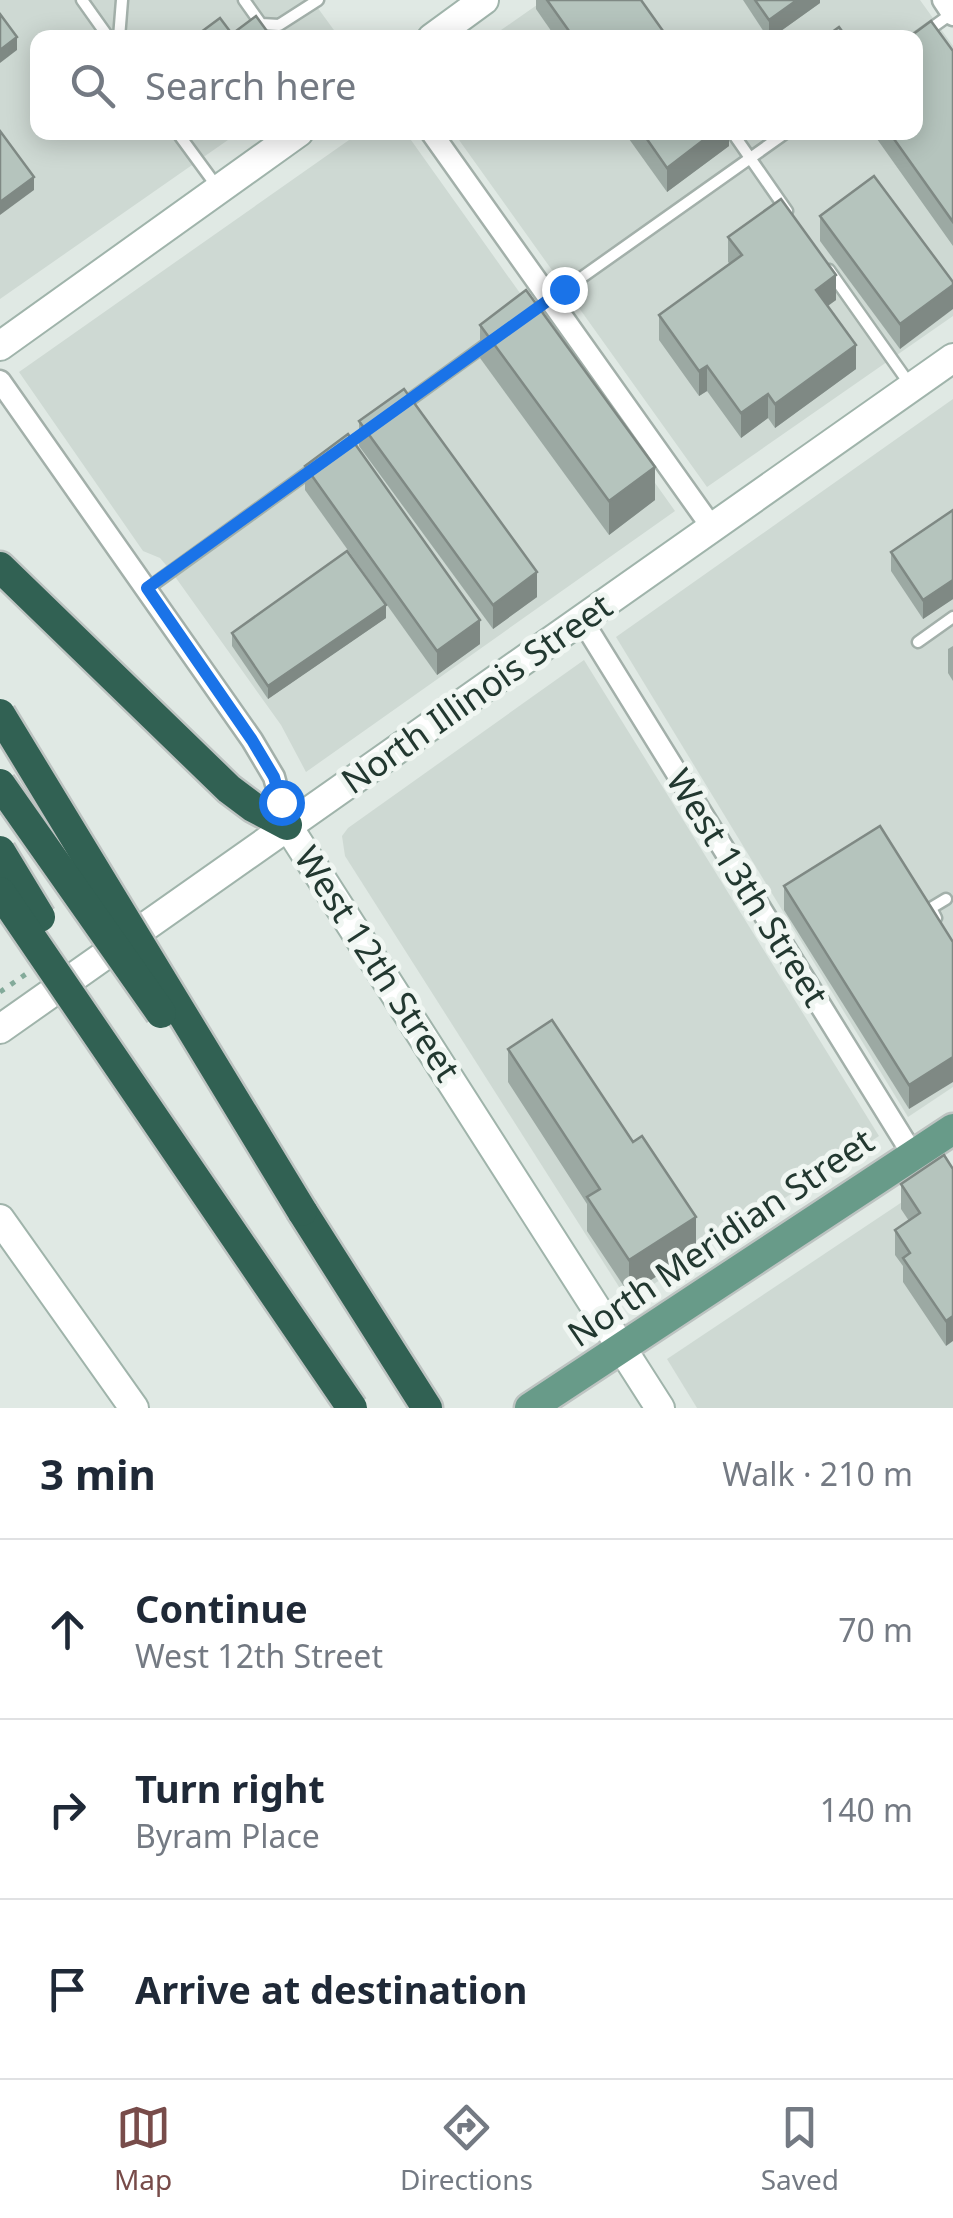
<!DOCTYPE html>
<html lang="en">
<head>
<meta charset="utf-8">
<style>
	body { margin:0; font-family:"Noto Sans",sans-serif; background:#f2f2f3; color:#1f2937 }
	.stop { position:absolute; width:30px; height:30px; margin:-22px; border:8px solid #1a73e8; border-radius:50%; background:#fff }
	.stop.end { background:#1a73e8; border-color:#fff; box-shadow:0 2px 10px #0008 }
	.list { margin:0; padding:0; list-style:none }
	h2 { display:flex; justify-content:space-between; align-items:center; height:130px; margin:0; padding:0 40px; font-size:42px }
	h2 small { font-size:32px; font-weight:400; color:#747a83 }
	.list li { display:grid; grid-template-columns:65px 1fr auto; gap:30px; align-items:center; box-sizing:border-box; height:180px; padding:0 40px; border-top:2px solid #e0e1e3 }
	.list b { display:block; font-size:38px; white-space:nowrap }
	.list p { margin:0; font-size:32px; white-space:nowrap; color:#747a83 }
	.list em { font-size:32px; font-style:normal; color:#747a83 }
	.icon { flex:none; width:55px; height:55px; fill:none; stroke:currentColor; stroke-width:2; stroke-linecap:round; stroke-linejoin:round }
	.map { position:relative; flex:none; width:953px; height:1408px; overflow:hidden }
	.search { position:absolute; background:#fff; box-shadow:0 5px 25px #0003; left:30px; right:30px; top:30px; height:110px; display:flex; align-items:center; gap:25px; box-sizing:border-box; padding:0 35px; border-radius:20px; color:#747a83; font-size:38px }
	.sheet { height:670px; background:#fff }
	nav { display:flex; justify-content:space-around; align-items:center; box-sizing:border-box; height:140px; border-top:2px solid #e0e1e3; background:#fff; font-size:28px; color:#747a83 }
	nav a { display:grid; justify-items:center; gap:5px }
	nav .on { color:#784c4a }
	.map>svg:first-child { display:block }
</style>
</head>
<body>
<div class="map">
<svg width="953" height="1408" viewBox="0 0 953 1408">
	<rect width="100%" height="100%" fill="#e0e9e4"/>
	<g fill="#ced9d3">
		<polygon points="0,0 312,0 339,37 38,38 38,132 238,133 0,299"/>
		<polygon points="544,0 920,0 953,46 953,316 707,487 454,133 916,132 916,38 491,37"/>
		<polygon points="359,133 406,133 675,511 306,772 281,725 171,571 160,558 143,551 19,372"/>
		<polygon points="953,399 953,1087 908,1117 616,637"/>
		<polygon points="584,660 879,1136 628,1301 345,856 342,836 348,828"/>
		<polygon points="953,1168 953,1408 697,1408 667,1359"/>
	</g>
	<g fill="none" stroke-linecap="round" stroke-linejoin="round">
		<g stroke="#a3b0aa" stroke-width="15">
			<g id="lane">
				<polyline points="82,0 109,38"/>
				<polyline points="244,0 261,24 279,25 318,0"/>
				<polyline points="119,38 122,0"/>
				<polyline points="916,39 951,14"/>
				<polyline points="177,132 218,188"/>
				<polyline points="732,132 787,211"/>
				<polyline points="829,270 911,386"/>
				<polyline points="530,314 787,132"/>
				<polyline points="400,407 487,344"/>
				<polyline points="147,589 313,469"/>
				<polyline points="918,642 953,617"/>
				<polyline points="936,918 931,908 946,899"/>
			</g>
		</g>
		<g stroke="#a3b0aa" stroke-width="25">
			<g id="street">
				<polyline points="943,0 953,15"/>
				<polyline points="431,132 713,529"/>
				<polyline points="0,381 252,740 274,777 287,825"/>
				<polyline points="582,620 913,1155"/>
			</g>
		</g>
		<g stroke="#a0b4ab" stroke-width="32">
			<g id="secondary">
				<polyline points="432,38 484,0"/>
				<polyline points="0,346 299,132"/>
				<polyline points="287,825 660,1408"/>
				<polyline points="0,1029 953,358"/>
				<polyline points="0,1219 134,1408"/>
			</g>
		</g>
		<g stroke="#bdc3c1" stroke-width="35">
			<polyline id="primary" points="530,1408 953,1129"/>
		</g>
		<g stroke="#bdc3c1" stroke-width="35">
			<g id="highway">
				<polyline points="0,567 229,789 253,807 287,825"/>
				<polyline points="302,1211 427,1408"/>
			</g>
		</g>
		<polyline stroke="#83aa9a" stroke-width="5" stroke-dasharray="5 8" stroke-linecap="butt" points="0,992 26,974"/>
		<use href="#lane" stroke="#fff" stroke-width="10"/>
		<use href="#street" stroke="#fff" stroke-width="20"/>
		<use href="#secondary" stroke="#fff" stroke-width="28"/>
		<use href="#primary" stroke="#689b89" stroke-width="30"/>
		<use href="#highway" stroke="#316153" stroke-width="30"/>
		<g stroke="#bdc3c1" stroke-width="35" stroke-linecap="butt">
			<g id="highway-bridge">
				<polyline points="0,714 302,1211"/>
				<polyline points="0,784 161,1013"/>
				<polyline points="0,851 40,917"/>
				<polyline points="0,892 352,1408"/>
			</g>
		</g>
		<use href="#highway-bridge" stroke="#316153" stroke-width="30"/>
	</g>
	<g fill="#9ca9a3">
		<polygon points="536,0 641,0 668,38 556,38 536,9"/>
		<polygon points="743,0 820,0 820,3 771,38 768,38"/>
		<polygon points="953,51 953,246 872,132 916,132"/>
		<polygon points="624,132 729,132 729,146 667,192"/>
		<polygon points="820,216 953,282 900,349 820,241"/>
		<polygon points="728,237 836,300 828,306 856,369 775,428 768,418 741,438 707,391 699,396 659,340 659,315 730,264 728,262"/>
		<polygon points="480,325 655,500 609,535 480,358"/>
		<polygon points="359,421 537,597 493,629 359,446"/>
		<polygon points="305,466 480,644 437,675 305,490"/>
		<polygon points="953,510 953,599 923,619 891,571 891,552"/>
		<polygon points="386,618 268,699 232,646 232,633"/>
		<polygon points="953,646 953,681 948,673 948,649"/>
		<polygon points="784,886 953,942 909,1109 784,910"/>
		<polygon points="508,1049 633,1142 696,1251 629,1294 587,1231 587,1204 508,1082"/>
		<polygon points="953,1169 946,1346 903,1282 903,1266 895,1255 895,1230 909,1221 901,1209 901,1184"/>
	</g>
	<g fill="#7f8984">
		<polygon points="797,0 820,0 820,3 771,38 769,38 769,20"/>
		<polygon points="17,37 17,50 0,63 0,50"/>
		<polygon points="714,132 729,132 729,146 667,192 667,168"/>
		<polygon points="34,177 34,190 0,215 0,202"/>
		<polygon points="836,275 836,300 816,314 816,290"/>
		<polygon points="953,285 953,309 900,349 900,324"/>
		<polygon points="856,345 856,369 775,428 775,404"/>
		<polygon points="707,366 707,391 699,396 699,371"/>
		<polygon points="768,394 768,418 741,438 741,413"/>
		<polygon points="655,467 655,500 609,535 609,501"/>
		<polygon points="537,572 537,597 493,629 493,605"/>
		<polygon points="953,580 953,599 923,619 923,600"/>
		<polygon points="386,605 386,618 268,699 268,686"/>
		<polygon points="480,620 480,644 437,675 437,651"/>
		<polygon points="953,1057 953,1082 909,1109 909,1085"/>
		<polygon points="696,1217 696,1251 629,1294 629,1260"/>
		<polygon points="953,1316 953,1341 946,1346 946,1321"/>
	</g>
	<g fill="#b5c4bd" stroke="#7f8984" stroke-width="2.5">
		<polygon points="547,0 641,0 668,38 574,38"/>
		<polygon points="755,0 797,0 769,20"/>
		<polygon points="0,14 17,37 0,50"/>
		<polygon points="256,16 272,38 193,38 220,18 232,34"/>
		<polygon points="931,21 953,51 953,222 889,132 916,132 916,38 908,38"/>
		<polygon points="839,27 847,38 824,38"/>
		<polygon points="0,131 34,177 0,202"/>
		<polygon points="642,132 714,132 667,168"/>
		<polygon points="874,176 953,282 953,285 900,324 820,216"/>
		<polygon points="781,199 836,275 816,290 856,345 775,404 768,394 741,413 707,366 699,371 659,315 742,255 728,237"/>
		<polygon points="526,290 655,467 609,501 480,325"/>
		<polygon points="404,389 537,572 493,605 359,421"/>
		<polygon points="348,434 480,620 437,651 305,466"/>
		<polygon points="953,510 953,580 923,600 891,552"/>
		<polygon points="347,551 386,605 268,686 232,633"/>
		<polygon points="880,826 953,942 953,1057 909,1085 784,886"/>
		<polygon points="552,1020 633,1142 642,1136 696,1217 629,1260 587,1197 600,1189 508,1049"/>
		<polygon points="944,1155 953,1169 953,1316 946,1321 903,1258 910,1253 895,1230 920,1213 901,1184"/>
	</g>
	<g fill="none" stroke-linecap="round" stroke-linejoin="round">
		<polyline stroke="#1a73e8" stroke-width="12" points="281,802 274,777 252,740 147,588 564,289"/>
	</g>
	<g text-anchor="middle" stroke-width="10" stroke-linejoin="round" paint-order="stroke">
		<g font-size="35" fill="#223830" stroke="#f0f6f2">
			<text transform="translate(477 694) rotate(-35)" y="12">North Illinois Street</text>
			<text transform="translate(747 888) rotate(58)" y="12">West 13th Street</text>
			<text transform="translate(377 964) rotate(57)" y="12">West 12th Street</text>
			<text transform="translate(721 1238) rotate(-34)" y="12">North Meridian Street</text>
		</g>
	</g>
</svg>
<div class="stop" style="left:281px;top:802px"></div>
<div class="stop end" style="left:564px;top:289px"></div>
<div class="search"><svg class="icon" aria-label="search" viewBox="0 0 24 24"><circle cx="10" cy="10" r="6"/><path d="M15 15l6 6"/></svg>Search here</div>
</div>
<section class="sheet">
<h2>3 min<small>Walk · 210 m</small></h2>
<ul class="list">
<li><svg class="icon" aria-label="ahead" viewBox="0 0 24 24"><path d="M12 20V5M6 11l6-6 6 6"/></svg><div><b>Continue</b><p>West 12th Street</p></div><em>70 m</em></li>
<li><svg class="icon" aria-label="right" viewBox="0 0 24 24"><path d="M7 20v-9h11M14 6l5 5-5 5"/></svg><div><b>Turn right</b><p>Byram Place</p></div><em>140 m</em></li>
<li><svg class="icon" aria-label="arrive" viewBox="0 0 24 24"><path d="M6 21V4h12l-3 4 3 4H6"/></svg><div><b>Arrive at destination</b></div></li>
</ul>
</section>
<nav>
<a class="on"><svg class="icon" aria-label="map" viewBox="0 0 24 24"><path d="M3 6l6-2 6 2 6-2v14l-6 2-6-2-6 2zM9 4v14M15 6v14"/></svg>Map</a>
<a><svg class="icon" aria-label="directions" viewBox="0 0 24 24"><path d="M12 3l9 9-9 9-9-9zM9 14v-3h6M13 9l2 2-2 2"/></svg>Directions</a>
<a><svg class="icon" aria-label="saved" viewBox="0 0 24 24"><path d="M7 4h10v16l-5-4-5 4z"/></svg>Saved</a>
</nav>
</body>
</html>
